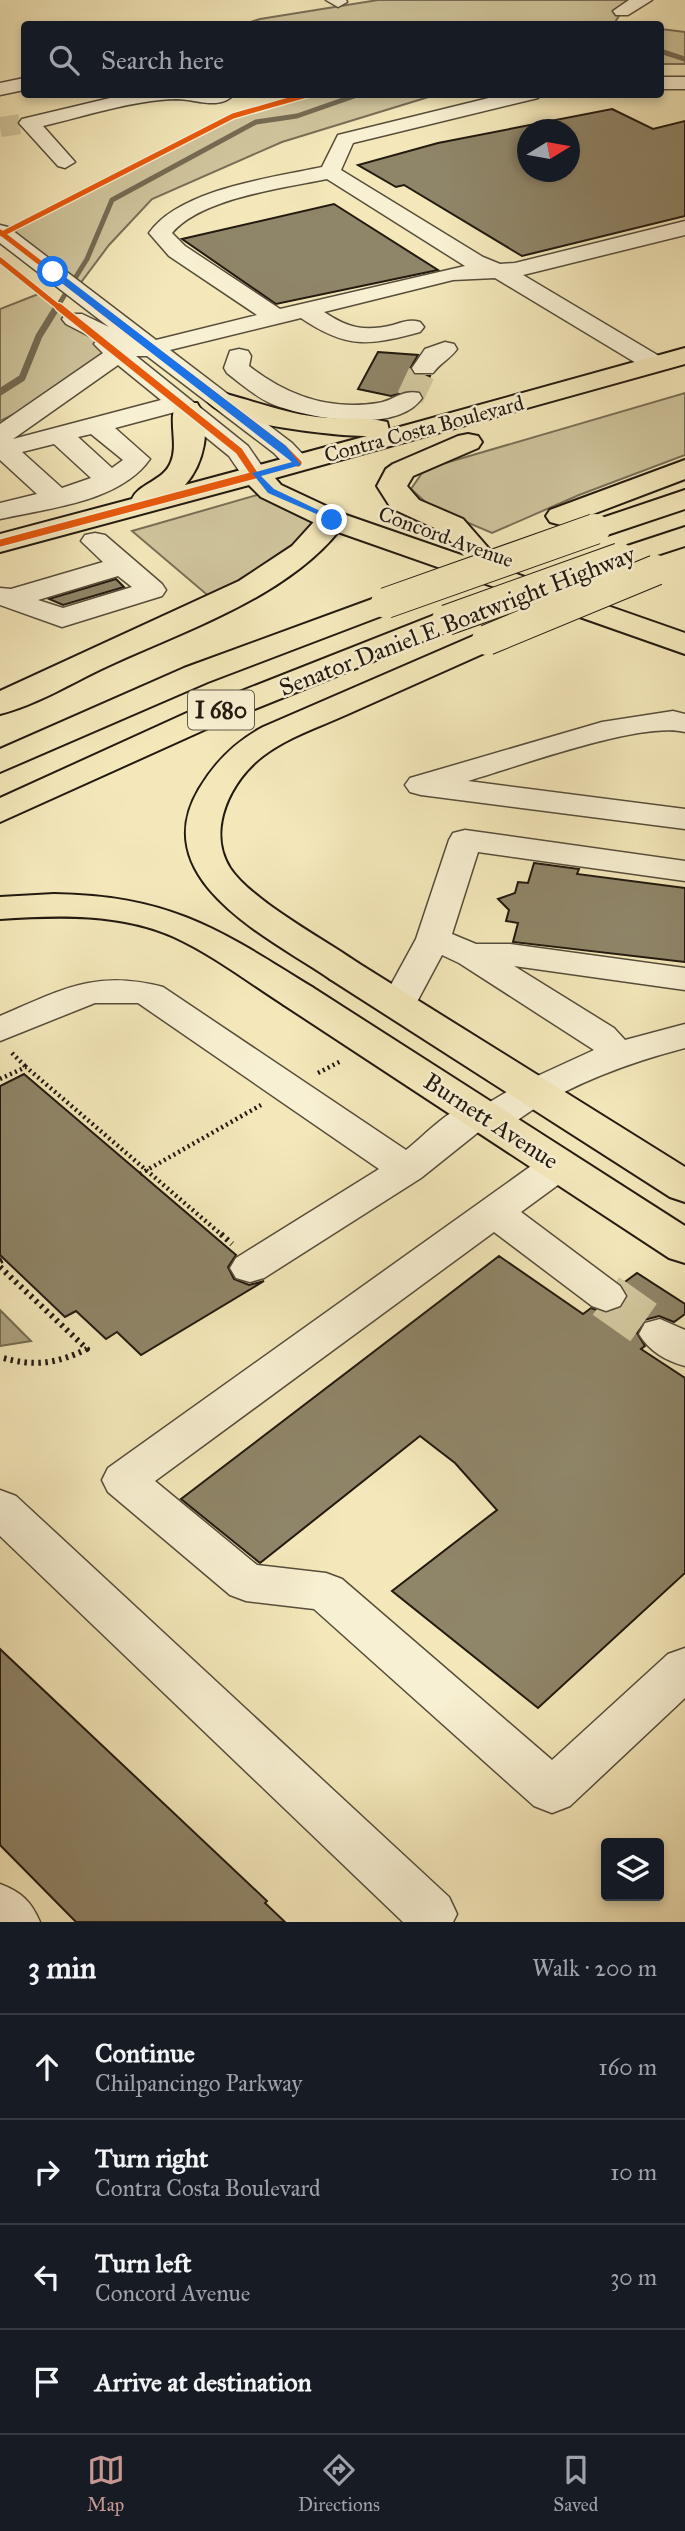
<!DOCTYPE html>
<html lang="en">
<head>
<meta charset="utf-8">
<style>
	body { margin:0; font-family:"IM FELL Great Primer",serif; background:#242831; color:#f1f3f6 }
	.controls { position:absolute; right:21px; bottom:21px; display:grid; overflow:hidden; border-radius:7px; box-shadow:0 4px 10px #0003 }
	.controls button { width:63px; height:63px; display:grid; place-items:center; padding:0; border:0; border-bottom:2px solid #363941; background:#171b24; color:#f1f3f6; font:35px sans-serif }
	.compass { position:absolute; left:517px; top:119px; width:63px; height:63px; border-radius:50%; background:#171b24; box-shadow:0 4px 10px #0003; rotate:79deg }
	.stop { position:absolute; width:21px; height:21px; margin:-16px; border:5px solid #1a73e8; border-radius:50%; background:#fff }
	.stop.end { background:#1a73e8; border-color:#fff; box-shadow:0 2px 7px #0008 }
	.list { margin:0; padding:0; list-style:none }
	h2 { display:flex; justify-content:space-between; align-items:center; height:91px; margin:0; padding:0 28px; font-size:30px }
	h2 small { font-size:23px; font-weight:400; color:#9ea1a6 }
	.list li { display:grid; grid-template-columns:46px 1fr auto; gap:21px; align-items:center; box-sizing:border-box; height:105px; padding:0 28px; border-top:2px solid #363941 }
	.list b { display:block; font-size:26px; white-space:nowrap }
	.list p { margin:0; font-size:23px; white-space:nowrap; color:#9ea1a6 }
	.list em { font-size:23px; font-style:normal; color:#9ea1a6 }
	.icon { flex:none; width:38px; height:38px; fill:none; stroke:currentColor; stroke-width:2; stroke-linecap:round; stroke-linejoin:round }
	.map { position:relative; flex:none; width:685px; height:1922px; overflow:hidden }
	.search { position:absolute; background:#171b24; box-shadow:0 4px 10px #0003; left:21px; right:21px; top:21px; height:77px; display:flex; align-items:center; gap:18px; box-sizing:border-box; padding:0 24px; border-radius:7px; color:#9ea1a6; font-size:26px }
	.sheet { height:511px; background:#171b24 }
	nav { display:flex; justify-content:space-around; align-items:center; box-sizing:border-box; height:98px; border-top:2px solid #363941; background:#171b24; font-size:19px; color:#9ea1a6 }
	nav a { display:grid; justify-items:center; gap:4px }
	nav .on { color:#c59692 }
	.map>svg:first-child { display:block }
</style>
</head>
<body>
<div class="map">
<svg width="685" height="1922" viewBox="0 0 685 1922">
	<rect width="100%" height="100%" fill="#f4e8ba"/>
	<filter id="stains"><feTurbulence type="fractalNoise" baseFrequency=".00286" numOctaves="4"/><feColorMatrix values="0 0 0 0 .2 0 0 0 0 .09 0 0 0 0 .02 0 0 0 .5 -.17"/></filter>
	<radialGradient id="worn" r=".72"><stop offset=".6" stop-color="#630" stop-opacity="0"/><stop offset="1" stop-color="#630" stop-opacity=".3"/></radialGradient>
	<g fill="#d0c59d" stroke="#796f56" stroke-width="2">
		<polygon points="378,0 642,0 622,11 614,24 244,24 260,19"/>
		<polygon points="661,29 685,32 685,64 661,64"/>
		<polygon points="310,95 435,95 282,142 152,199 109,245 76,289 6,237 61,202 233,116"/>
		<polygon points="41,293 110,348 40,401 0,421 0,309"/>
		<polygon points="685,393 685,455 579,495 492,533 431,507 411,489 422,473 442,464"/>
		<polygon points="271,491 332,520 218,604 132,531"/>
	</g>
	<polygon fill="#ada280" stroke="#756b53" stroke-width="2" points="0,1310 31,1341 0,1346"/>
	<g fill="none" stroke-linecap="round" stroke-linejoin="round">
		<g stroke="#756b53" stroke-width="5">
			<polyline points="660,51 685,59"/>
			<polyline points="56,309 87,259 112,200 256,122 297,116 360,94"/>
		</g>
		<polyline stroke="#756b53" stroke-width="7" points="0,392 22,378 39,336 57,307"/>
	</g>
	<g fill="#8f8568" stroke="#22190f" stroke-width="2" fill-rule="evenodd">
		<path d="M 612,109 L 653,129 L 685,121 L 685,216 L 522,256 L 404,185 L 396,187 L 358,165 L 438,143 ZM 528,130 L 570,130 L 570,172 L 528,172 Z"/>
		<polygon points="334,204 438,270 276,304 182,239"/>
		<polygon points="378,352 418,355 410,369 415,376 430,376 423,394 413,390 391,396 358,389"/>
		<polygon points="116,579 124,587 63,605 49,599"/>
		<polygon points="534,863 579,869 577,874 685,888 685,962 513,942 518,923 506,921 509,910 498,899 515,893 518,882 528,883"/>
		<polygon points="24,1074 236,1255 228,1267 234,1279 249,1285 264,1281 141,1355 117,1332 106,1339 76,1311 65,1317 0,1255 0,1086"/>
		<polygon points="499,1256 583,1314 591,1308 605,1313 621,1308 628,1297 622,1284 637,1273 685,1304 685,1314 674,1322 659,1316 644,1320 637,1333 645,1346 641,1349 685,1378 685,1573 538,1708 392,1591 497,1510 455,1463 420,1436 260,1563 181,1499"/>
		<polygon points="0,1649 267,1901 265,1903 285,1922 76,1922 0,1845"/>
	</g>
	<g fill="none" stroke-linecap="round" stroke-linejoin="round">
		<polyline stroke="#d4c9a0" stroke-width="20" stroke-dasharray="20 10" stroke-linecap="butt" points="0,127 29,123"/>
		<polyline stroke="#d4c9a0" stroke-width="27" stroke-dasharray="27 13" stroke-linecap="butt" points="410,398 424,368"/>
		<polyline stroke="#d4c9a0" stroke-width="46" stroke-dasharray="46 23" stroke-linecap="butt" points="606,1296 660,1334"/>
		<g stroke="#564d3a" stroke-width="3">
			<g id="minor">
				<polygon points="326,0 346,0 347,2 338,7"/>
				<polygon points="629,0 652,0 628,15 616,15 613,11"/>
				<rect x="660" y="77" width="25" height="12"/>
				<polygon points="24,78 24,90 0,95 0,83"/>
				<path d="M 127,94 L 234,94 C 220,111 195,99 177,99 C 132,100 86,116 43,126 L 75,162 L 65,168 L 58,166 L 19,123 L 22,119 Z"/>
				<path d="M 505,94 L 540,94 L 538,98 L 353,143 L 341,170 L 483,257 L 500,264 L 515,263 L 685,221 L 685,235 L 523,275 L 664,359 L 667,364 L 664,369 L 646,369 L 495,278 L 453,280 L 324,312 C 348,328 364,332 393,325 C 403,322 410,319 420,322 L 424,327 L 420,332 C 368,346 347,349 301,318 L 170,350 L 292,443 L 311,463 L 307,469 L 289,469 L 274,453 L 147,356 L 136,356 L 248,446 L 268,475 L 264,481 L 246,481 L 229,456 L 175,412 L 115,428 L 150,459 C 120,502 48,508 0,519 L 0,503 L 37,494 L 0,460 L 0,424 L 103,353 L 94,344 L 97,340 L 66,324 L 62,319 L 66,314 L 82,314 L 109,327 L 0,243 L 0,225 L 8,227 L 156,340 L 257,315 L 169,256 L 149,233 C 180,189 271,178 322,167 L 338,135 ZM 327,179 L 465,266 L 280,309 L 185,246 L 172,233 C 201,198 284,188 327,179 ZM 118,365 L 161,400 L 13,439 ZM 91,434 L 123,460 L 112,468 L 78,437 ZM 54,444 L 91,478 L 62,488 L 22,452 Z"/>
				<path d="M 445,342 L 454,344 L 457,349 C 451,358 440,363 433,373 L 415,373 L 412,368 L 425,349 Z"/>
				<path d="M 239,349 L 248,351 L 251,356 L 249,366 C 286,395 329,411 378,403 C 393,401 402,389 419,393 L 422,398 C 397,435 307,418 272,404 C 256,397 241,384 227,373 L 224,368 L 230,351 Z"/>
				<path d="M 95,533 L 105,535 L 162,584 L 166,590 L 162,596 L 62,627 L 0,605 L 0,588 L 11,589 L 103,562 L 81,541 L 85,535 ZM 118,576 L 132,587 L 63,608 L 38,600 Z"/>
				<path d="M 673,711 L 685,714 L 685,732 C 641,721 516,767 468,781 L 685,809 L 685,829 L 421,795 L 410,792 L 405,785 L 410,778 L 602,722 Z"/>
				<path d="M 465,830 L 685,861 L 685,881 L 478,852 L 452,934 L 476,944 L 510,944 L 685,968 L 685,990 L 514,966 L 614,1028 L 625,1040 L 685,1024 L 685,1048 C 632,1062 581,1080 534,1109 C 518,1119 500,1136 481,1130 L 421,1178 L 264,1278 L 250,1282 L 236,1278 L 230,1268 L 236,1258 L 379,1169 L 138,1003 L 95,1003 L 0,1041 L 0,1016 C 61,990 95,969 163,987 L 406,1150 C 428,1133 460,1095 488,1103 L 522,1083 L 594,1050 L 459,963 L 442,955 L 411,1013 L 398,1016 L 385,1013 L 380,1005 L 416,939 L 449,840 L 453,833 Z"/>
				<polygon points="559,1152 573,1156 578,1165 573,1174 521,1212 620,1286 626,1296 620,1306 606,1311 592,1306 494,1232 155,1481 257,1565 326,1573 342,1579 552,1760 668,1654 685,1648 685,1698 570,1806 552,1813 534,1806 314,1609 246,1601 230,1595 108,1492 102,1480 108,1468 545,1156"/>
				<path d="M 660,1319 L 685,1330 L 685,1366 C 666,1361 649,1351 639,1334 L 645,1323 Z"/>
				<polygon points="0,1490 16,1496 449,1897 457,1914 453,1922 403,1922 0,1536"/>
				<path d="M 0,1884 C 21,1892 31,1901 40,1922 L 0,1922 Z"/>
			</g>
		</g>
		<g stroke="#22190f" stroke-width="4">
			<g id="major">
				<path d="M 685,348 L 685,364 L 275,478 L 281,485 L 343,514 L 464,556 L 441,531 L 391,508 L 377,486 L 386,469 L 393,464 L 458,436 L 468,434 L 478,436 L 482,442 L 478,448 L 413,476 L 407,486 L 419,500 L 463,519 L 490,550 L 486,556 L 468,557 L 685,633 L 685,654 L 321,526 L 261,497 L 249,485 L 0,552 L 0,534 L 132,499 C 139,483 164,481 171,462 C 179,444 167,418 177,403 L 197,403 C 213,427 203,465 185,485 L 367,436 C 337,436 225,425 208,401 L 212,395 L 222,393 C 254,401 284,413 317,417 C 340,420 364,416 387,422 L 389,430 Z"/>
				<polygon points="344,959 358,963 685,1167 685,1202 670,1197 330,979 325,971 330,963"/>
				<polygon points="298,984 312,987 685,1226 685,1263 669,1258 284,1005 278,996 284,987"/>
			</g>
		</g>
		<g stroke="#22190f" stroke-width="4">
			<g id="highway">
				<polygon points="685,460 685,479 572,522 561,525 550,522 546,516 550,510"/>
				<polygon points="685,490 685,509 601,537 590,534 586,528 590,522"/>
				<path d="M 332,511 L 343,514 L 347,520 C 295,595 187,629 108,666 C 73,682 37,705 0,714 L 0,691 L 239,581 L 292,546 L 321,514 Z"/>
				<polygon points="685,527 685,546 620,567 609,564 605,558 609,552"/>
				<polygon points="386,594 397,596 402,603 397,610 208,682 0,772 0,749 184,668"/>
				<polygon points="447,610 458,613 463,620 458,627 215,725 0,822 0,798 191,711"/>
				<path d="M 487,630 L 498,633 L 503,640 L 498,647 C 448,669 398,692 348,714 C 319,727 288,737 263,756 C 231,780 206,830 230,868 C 252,901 324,939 358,963 L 363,971 L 358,979 L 344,983 L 330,979 C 270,938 145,880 199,789 C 215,762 235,742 263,727 Z"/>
				<path d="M 54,894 C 170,896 217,928 312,987 L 318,996 L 312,1005 L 298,1008 L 284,1005 C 248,982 213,955 174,937 C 120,913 58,915 0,919 L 0,897 Z"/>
			</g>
		</g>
		<g stroke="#22190f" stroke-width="4.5" stroke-dasharray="2 3.5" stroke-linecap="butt">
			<polyline points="12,1053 26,1067"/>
			<polyline points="318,1073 341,1061"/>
			<polyline points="0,1079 26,1067 223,1236"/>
			<polyline points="140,1174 261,1105"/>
		</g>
		<g stroke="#22190f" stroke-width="6" stroke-dasharray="2.5 4.5" stroke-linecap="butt">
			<polyline points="221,1234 232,1244"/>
			<polyline points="0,1261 4,1259"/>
			<path d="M 0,1267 L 87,1349 C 56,1364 33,1367 0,1357"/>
		</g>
		<use href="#minor" fill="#f8f0d2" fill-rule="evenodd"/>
		<use href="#major" fill="#f4e8ba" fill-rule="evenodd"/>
		<use href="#highway" fill="#f4e8ba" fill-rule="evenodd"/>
		<g stroke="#22190f" stroke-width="32" stroke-linecap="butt">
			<g id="highway-bridge">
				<polyline points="386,603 595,529"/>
				<polyline points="447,620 620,558"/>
				<polyline points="487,640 656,570"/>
			</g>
		</g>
		<use href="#highway-bridge" stroke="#f4e8ba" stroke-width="30"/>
		<g stroke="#f8f0d2" stroke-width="8">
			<g id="cycleway-far1">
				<polyline points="0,232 100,309"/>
				<polyline points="2,234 233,116 310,94"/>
				<polyline points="0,260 61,309"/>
			</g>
		</g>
		<g stroke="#f8f0d2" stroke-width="10">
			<g id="cycleway">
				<polyline points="98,307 283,448 298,463"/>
				<polyline points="0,543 255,475 239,451 59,307"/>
			</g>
		</g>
		<use href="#cycleway-far1" stroke="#e8590c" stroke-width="5"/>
		<use href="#cycleway" stroke="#e8590c" stroke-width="7"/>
	</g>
	<polygon fill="#1a73e8" points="50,270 56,270 286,446 301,465 261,476 274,489 335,518 335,522 268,493 252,473 292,462 50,274"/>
	<g text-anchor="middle" stroke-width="5" stroke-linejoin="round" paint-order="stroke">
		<g font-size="21" fill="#22190f" stroke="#f8f0d2">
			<text transform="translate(424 429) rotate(-15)" y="7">Contra Costa Boulevard</text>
			<text transform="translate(446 537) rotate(20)" y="7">Concord Avenue</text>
		</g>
		<rect fill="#f8f0d2" stroke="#625a4a" stroke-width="2" x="188" y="690.5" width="66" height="39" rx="5"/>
		<g font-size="23" font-weight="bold" fill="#22190f">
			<text x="221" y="718">I 680</text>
		</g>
		<g font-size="24" fill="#22190f" stroke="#f8f0d2">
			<text transform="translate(457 621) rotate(-21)" y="8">Senator Daniel E Boatwright Highway</text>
			<text transform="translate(491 1121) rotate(33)" y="8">Burnett Avenue</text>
		</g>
	</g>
	<rect width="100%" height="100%" filter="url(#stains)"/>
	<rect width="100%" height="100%" fill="url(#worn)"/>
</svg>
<div class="controls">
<button><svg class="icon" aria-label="layers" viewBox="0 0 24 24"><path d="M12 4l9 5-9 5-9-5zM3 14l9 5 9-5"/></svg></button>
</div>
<svg class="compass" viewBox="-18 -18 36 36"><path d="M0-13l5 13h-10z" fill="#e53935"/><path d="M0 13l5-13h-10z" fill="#9ea1a6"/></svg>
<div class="stop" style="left:53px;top:272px"></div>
<div class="stop end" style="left:332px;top:520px"></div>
<div class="search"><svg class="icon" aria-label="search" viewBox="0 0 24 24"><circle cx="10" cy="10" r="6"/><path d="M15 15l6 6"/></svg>Search here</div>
</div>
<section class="sheet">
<h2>3 min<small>Walk · 200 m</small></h2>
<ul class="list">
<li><svg class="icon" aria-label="ahead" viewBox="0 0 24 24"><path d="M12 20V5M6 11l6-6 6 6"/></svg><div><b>Continue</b><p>Chilpancingo Parkway</p></div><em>160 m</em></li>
<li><svg class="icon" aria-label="right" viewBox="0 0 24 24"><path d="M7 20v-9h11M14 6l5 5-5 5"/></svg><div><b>Turn right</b><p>Contra Costa Boulevard</p></div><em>10 m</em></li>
<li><svg class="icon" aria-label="left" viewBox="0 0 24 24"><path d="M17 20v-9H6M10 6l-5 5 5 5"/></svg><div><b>Turn left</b><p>Concord Avenue</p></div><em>30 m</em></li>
<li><svg class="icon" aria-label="arrive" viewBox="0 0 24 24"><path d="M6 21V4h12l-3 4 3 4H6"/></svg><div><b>Arrive at destination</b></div></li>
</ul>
</section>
<nav>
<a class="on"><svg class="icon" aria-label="map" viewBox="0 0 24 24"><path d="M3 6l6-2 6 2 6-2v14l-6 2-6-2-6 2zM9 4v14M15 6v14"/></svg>Map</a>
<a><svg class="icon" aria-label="directions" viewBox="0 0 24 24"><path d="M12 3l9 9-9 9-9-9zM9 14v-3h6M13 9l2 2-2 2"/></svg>Directions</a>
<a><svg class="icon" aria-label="saved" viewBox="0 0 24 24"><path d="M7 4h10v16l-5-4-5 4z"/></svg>Saved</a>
</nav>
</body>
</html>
